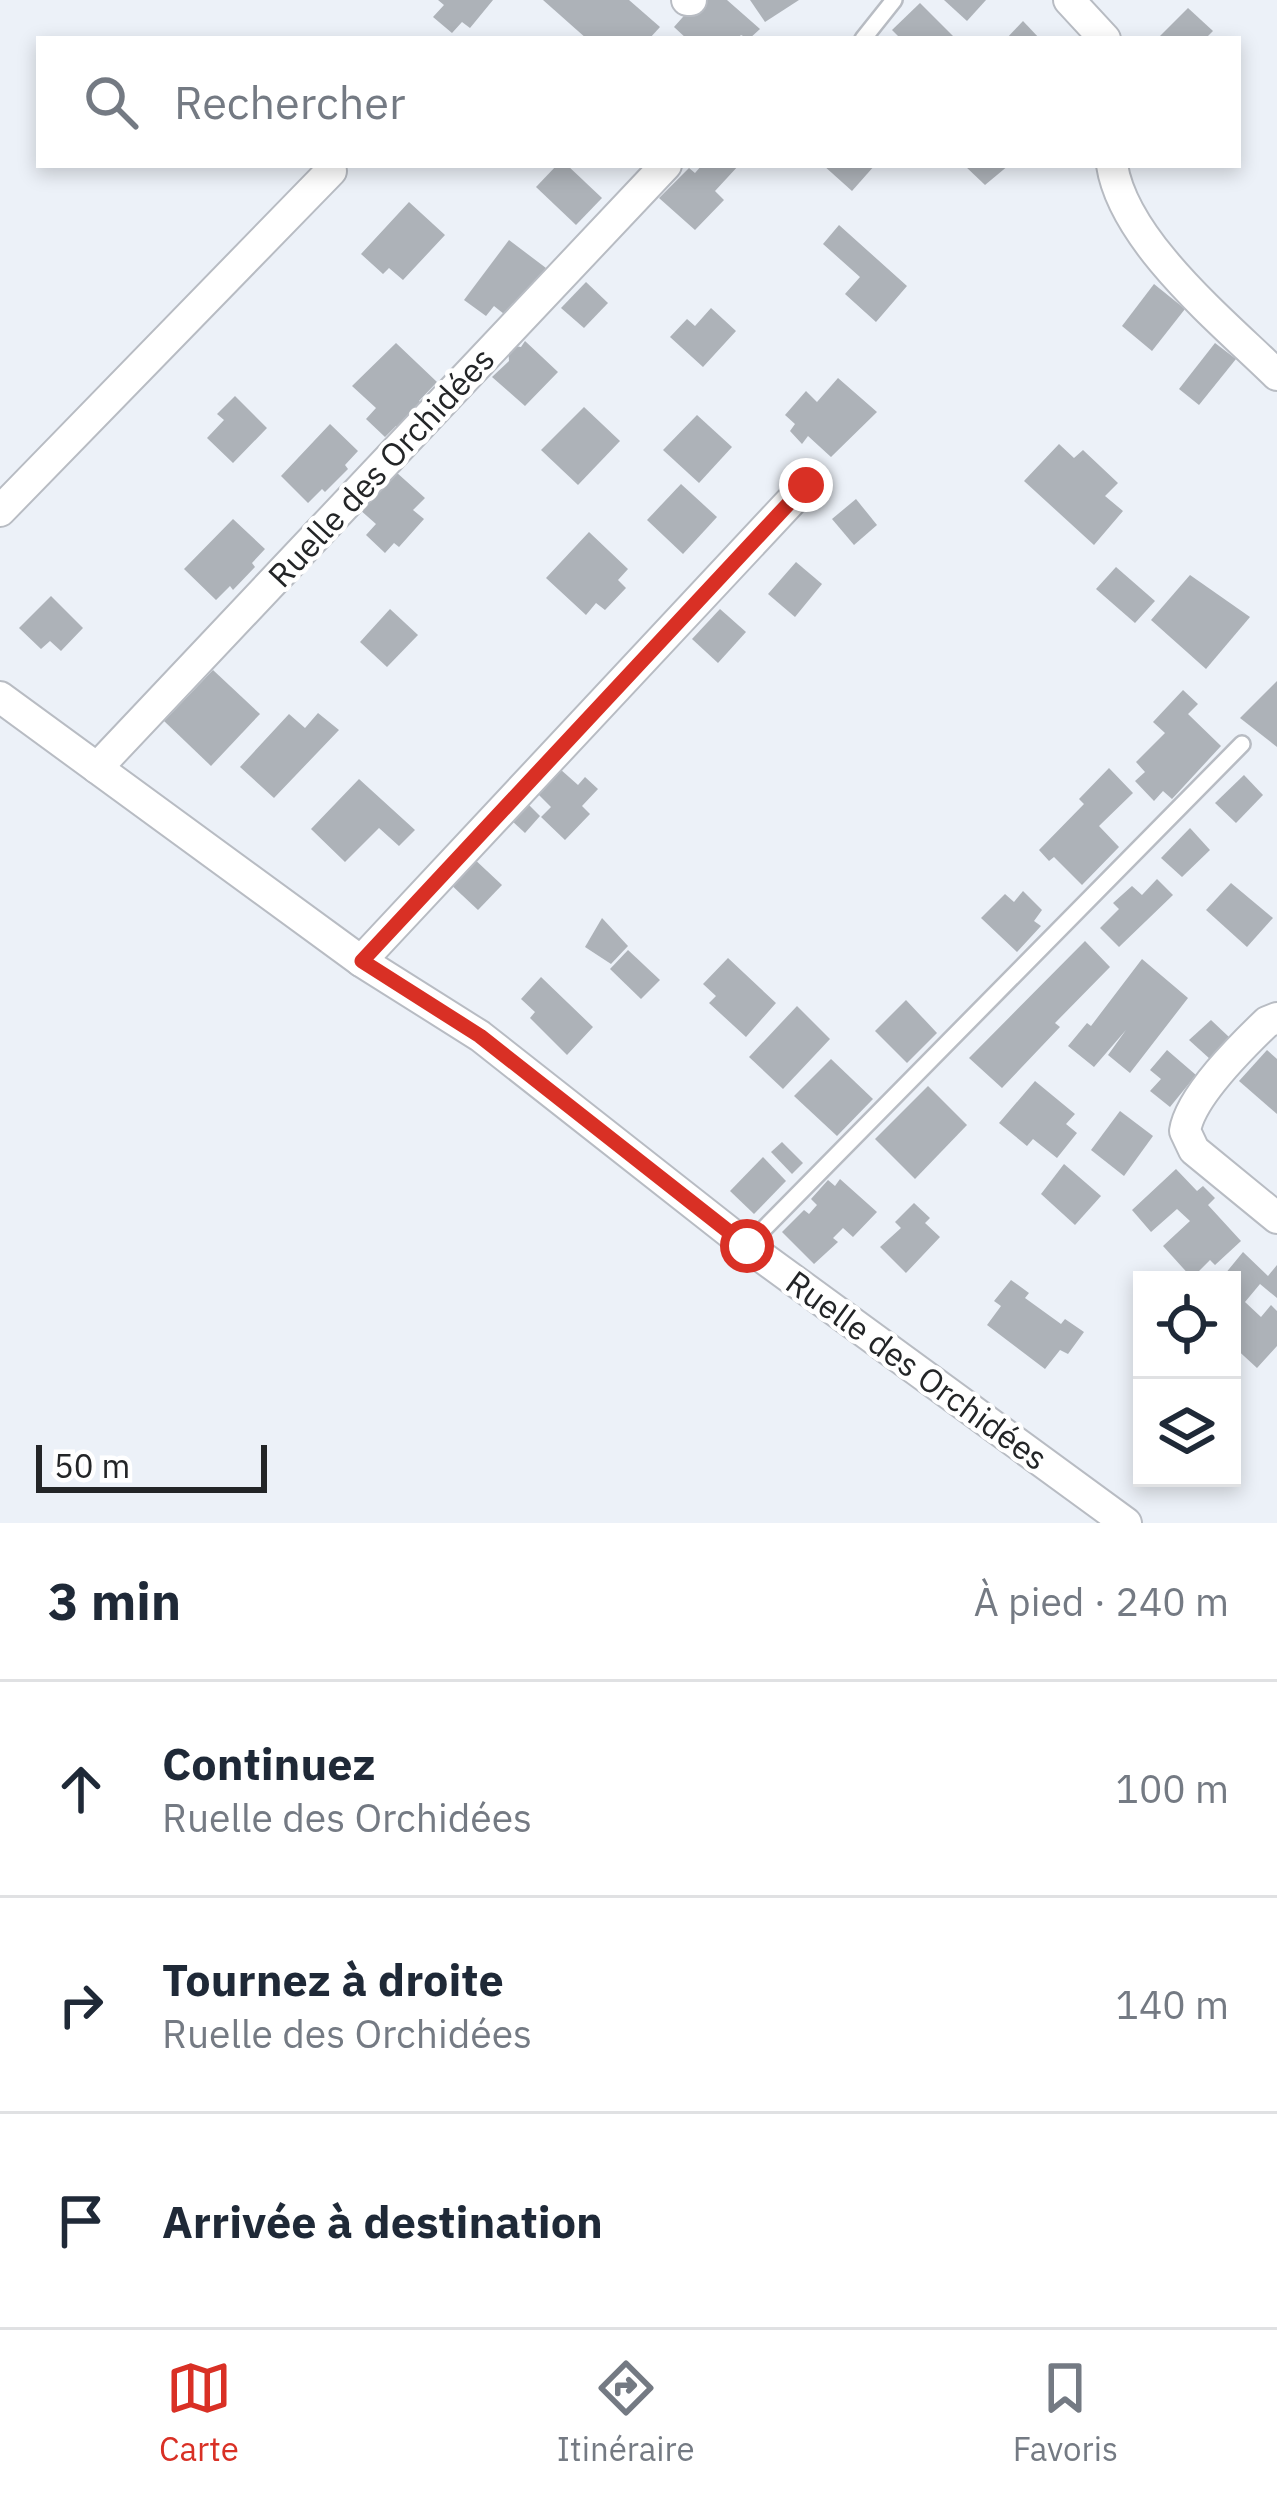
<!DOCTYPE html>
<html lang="fr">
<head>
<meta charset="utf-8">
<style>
	body { margin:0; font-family:"IBM Plex Sans",sans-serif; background:#f6f6f7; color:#1f2937 }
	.controls { position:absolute; right:36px; bottom:36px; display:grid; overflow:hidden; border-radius:0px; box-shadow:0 6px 18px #0003 }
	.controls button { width:108px; height:108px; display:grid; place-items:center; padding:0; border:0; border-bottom:3px solid #e0e1e3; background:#fff; color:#1f2937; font:60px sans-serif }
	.scale { position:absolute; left:36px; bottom:30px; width:231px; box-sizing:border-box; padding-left:12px; border:6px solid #232527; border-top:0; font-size:33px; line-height:42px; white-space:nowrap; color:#232527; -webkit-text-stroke:9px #fff; paint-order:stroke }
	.stop { position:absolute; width:36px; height:36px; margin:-27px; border:9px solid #d93025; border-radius:50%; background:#fff }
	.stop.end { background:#d93025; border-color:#fff; box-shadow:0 3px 12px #0008 }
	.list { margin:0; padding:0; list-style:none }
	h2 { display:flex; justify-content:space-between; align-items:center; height:156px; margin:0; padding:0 48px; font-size:51px }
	h2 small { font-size:39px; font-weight:400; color:#747a83 }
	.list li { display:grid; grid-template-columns:78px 1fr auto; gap:36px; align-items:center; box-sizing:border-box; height:216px; padding:0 48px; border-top:3px solid #e0e1e3 }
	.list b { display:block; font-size:45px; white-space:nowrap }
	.list p { margin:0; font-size:39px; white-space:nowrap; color:#747a83 }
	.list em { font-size:39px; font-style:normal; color:#747a83 }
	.icon { flex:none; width:66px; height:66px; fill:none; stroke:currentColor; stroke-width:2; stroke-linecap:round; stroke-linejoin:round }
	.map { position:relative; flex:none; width:1277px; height:1523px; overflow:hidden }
	.search { position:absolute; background:#fff; box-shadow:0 6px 18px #0003; left:36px; right:36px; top:36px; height:132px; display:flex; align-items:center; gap:30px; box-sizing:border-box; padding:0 42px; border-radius:0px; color:#747a83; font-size:45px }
	.sheet { height:804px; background:#fff }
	nav { display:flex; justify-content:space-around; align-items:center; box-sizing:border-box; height:168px; border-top:3px solid #e0e1e3; background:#fff; font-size:33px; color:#747a83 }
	nav a { display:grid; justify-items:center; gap:6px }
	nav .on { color:#d93025 }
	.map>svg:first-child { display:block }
</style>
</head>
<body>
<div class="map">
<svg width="1277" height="1523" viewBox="0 0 1277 1523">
	<rect width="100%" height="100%" fill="#ecf1f8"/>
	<g fill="#adb2b8">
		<polygon points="438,0 493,0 470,28 462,22 452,33 433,17 444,5"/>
		<polygon points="543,0 629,0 660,27 649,39 587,39"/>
		<polygon points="698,0 727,0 760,29 749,39 741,35 737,39 687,39 674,27"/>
		<polygon points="750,0 799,0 765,22"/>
		<polygon points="944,0 986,0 967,21"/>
		<polygon points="920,3 956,39 901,39 892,30"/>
		<polygon points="1188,8 1213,31 1205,39 1157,39"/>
		<polygon points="1023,21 1040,39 1006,39"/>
		<polygon points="557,165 567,165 602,198 576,225 536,187"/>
		<polygon points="702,165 739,165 715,191 724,200 695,230 659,198 689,168 695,173"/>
		<polygon points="823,165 875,165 852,191"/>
		<polygon points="964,165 1009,165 985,185"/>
		<polygon points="409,202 445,235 403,280 389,268 383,274 361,254"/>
		<polygon points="839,225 907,286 876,322 845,294 860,277 823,244"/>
		<polygon points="509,240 546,268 516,306 513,303 504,314 494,306 486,316 464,300"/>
		<polygon points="586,282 608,303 584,328 561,308"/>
		<polygon points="1154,284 1185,309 1152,351 1122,326"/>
		<polygon points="711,308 736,331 703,367 670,337 687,319 695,326"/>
		<polygon points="525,341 558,372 525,406 492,377 509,361 508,345 521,347"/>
		<polygon points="396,343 437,382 419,401 423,404 399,429 396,426 385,437 366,419 376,408 352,386"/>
		<polygon points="1215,343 1236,359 1199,405 1179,389"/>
		<polygon points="838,378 877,412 831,457 808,436 802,444 790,431 795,424 785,415 806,391 817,402"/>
		<polygon points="235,396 267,428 233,463 207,438 224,420 217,414"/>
		<polygon points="584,407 620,441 578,485 541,450"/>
		<polygon points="697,415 732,447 699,483 663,450"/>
		<polygon points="330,424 358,451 345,465 348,469 325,492 322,489 308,503 281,476"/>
		<polygon points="1059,444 1074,458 1083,450 1118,483 1105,496 1123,511 1094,545 1024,481"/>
		<polygon points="386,463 425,498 413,510 424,519 399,547 394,543 385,553 366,535 376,524 350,501"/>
		<polygon points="681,484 717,517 683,554 647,520"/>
		<polygon points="856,499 877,525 854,545 832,519"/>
		<polygon points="233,519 265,549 252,563 255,567 233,590 230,586 216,600 184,569"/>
		<polygon points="589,532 628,569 618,580 626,588 605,610 596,603 586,615 546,578"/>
		<polygon points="796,562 822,584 795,617 768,594"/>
		<polygon points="1116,567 1155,601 1135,623 1096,589"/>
		<polygon points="1190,575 1250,617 1206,669 1151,620"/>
		<polygon points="51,596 83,628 61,651 50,641 41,649 19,628"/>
		<polygon points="390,609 418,635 387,667 360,642"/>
		<polygon points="720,609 746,632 718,663 692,639"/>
		<polygon points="213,670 260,714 211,766 164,721"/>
		<polygon points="1277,681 1277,747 1240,718"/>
		<polygon points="1183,690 1198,704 1188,714 1221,746 1172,799 1163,791 1154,801 1135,781 1145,772 1136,762 1165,733 1153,722"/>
		<polygon points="318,713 339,730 274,798 240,767 289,714 305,728"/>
		<polygon points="1109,768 1133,793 1099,826 1119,847 1082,885 1054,857 1049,861 1039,850 1084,804 1079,799"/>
		<polygon points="560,769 578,785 585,777 598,789 582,806 590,814 565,840 541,817 551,807 537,793"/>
		<polygon points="1244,775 1263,795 1236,823 1215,803"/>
		<polygon points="359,779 415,830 399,846 379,828 345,862 311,829"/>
		<polygon points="527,803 540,816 525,833 511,820"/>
		<polygon points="1190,828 1210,850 1182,877 1161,858"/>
		<polygon points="471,856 502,885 478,910 447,881"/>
		<polygon points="1157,879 1173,895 1119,947 1100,928 1119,909 1113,903 1132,886 1142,895"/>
		<polygon points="1231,883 1273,918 1247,947 1206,910"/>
		<polygon points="1023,891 1042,910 1034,921 1041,926 1017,952 981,918 1005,894 1014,902"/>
		<polygon points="602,918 628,946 611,964 585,947"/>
		<polygon points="1085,941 1110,967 1055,1023 1060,1027 1002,1088 969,1058"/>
		<polygon points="628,950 660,980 641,999 610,969"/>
		<polygon points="728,958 776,1003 746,1037 709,1003 716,996 703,984"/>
		<polygon points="1142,959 1188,998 1130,1073 1108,1055 1126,1030 1094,1067 1068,1046 1087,1023 1091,1026"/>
		<polygon points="541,977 593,1027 567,1055 530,1018 535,1012 521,999"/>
		<polygon points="906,1000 937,1033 907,1063 875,1031"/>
		<polygon points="797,1006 830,1039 783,1089 749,1057"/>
		<polygon points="1211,1020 1229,1037 1210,1059 1189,1040"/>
		<polygon points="1167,1050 1196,1075 1170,1107 1150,1091 1161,1079 1150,1070"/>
		<polygon points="1267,1050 1277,1059 1277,1114 1239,1081"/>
		<polygon points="831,1059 873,1099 837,1136 794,1096"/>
		<polygon points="1035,1081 1075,1114 1066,1124 1077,1133 1057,1158 1033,1139 1027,1146 999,1123"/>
		<polygon points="928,1086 967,1125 915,1179 875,1139"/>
		<polygon points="1120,1111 1153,1136 1124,1176 1091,1150"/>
		<polygon points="782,1142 803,1163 792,1174 771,1152"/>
		<polygon points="763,1157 786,1181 754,1214 730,1191"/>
		<polygon points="1064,1164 1101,1196 1075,1225 1041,1194"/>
		<polygon points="1176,1169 1197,1191 1203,1186 1215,1198 1208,1205 1241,1241 1215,1265 1210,1260 1192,1278 1163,1246 1190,1221 1177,1209 1151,1232 1132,1210"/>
		<polygon points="840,1179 877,1212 853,1237 843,1228 833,1238 838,1242 814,1264 782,1232 804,1210 809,1214 817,1205 811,1199 828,1180 835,1186"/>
		<polygon points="914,1203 930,1218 925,1223 940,1237 906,1273 880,1247 901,1228 895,1222"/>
		<polygon points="1243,1252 1268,1276 1277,1265 1277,1298 1260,1284 1245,1302 1261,1317 1271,1305 1277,1311 1277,1346 1257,1368 1232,1345 1232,1316 1237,1311 1232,1306 1232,1280 1220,1280"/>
		<polygon points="1011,1280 1029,1293 1025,1298 1061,1324 1065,1319 1084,1332 1068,1354 1060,1350 1045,1369 987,1325 1001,1306 994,1301"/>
	</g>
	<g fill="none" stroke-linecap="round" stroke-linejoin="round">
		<g stroke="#b8bcc3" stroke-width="20">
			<g id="service">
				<polyline points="863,39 894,0"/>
				<polyline points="747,1246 1242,744"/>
			</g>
		</g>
		<g stroke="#b8bcc3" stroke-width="34">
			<g id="minor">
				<polyline points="687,0 691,0"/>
				<polyline points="1069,0 1105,39"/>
				<path d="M 1112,165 C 1124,242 1223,322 1277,375"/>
				<polyline points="0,511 331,171"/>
				<polyline points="0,697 361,961 480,1036 747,1246 1126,1523"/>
				<polyline points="97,768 666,165"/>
				<polyline points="361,961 806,485"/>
				<path d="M 1277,1018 L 1267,1022 C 1242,1046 1190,1097 1185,1131 L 1194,1150 L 1277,1218"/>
			</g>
		</g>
		<use href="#service" stroke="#fff" stroke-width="15"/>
		<use href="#minor" stroke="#fff" stroke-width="30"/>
	</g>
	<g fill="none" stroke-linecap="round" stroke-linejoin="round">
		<polyline stroke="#d93025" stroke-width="15" points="747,1246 480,1036 362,961 806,485"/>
	</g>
	<g text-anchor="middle" stroke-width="9" stroke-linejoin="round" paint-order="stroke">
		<g font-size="33" fill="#232527" stroke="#fff">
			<text transform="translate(381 467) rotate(-47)" y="12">Ruelle des Orchidées</text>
			<text transform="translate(917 1370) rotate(36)" y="12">Ruelle des Orchidées</text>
		</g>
	</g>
</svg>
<div class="controls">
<button><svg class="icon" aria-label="locate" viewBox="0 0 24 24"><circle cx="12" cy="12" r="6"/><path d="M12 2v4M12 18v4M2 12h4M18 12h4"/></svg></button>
<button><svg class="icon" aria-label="layers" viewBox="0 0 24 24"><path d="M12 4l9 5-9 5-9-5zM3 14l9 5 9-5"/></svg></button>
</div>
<div class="scale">50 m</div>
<div class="stop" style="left:747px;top:1246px"></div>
<div class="stop end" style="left:806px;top:485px"></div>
<div class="search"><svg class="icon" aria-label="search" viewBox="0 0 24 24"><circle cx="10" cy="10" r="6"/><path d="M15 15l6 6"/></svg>Rechercher</div>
</div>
<section class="sheet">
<h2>3 min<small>À pied · 240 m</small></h2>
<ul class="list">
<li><svg class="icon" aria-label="ahead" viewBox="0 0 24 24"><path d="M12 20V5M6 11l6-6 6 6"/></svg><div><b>Continuez</b><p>Ruelle des Orchidées</p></div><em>100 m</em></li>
<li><svg class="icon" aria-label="right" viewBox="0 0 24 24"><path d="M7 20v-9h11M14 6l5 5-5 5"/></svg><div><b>Tournez à droite</b><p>Ruelle des Orchidées</p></div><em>140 m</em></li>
<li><svg class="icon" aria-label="arrive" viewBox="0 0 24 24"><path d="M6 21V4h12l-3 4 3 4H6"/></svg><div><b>Arrivée à destination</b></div></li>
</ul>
</section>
<nav>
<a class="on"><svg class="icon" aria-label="map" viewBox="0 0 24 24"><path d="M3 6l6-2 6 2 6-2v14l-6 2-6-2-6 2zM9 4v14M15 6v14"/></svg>Carte</a>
<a><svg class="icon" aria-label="directions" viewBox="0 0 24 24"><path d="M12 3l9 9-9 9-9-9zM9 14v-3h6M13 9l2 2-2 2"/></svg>Itinéraire</a>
<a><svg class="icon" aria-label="saved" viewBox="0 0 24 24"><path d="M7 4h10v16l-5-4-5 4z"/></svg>Favoris</a>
</nav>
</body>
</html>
